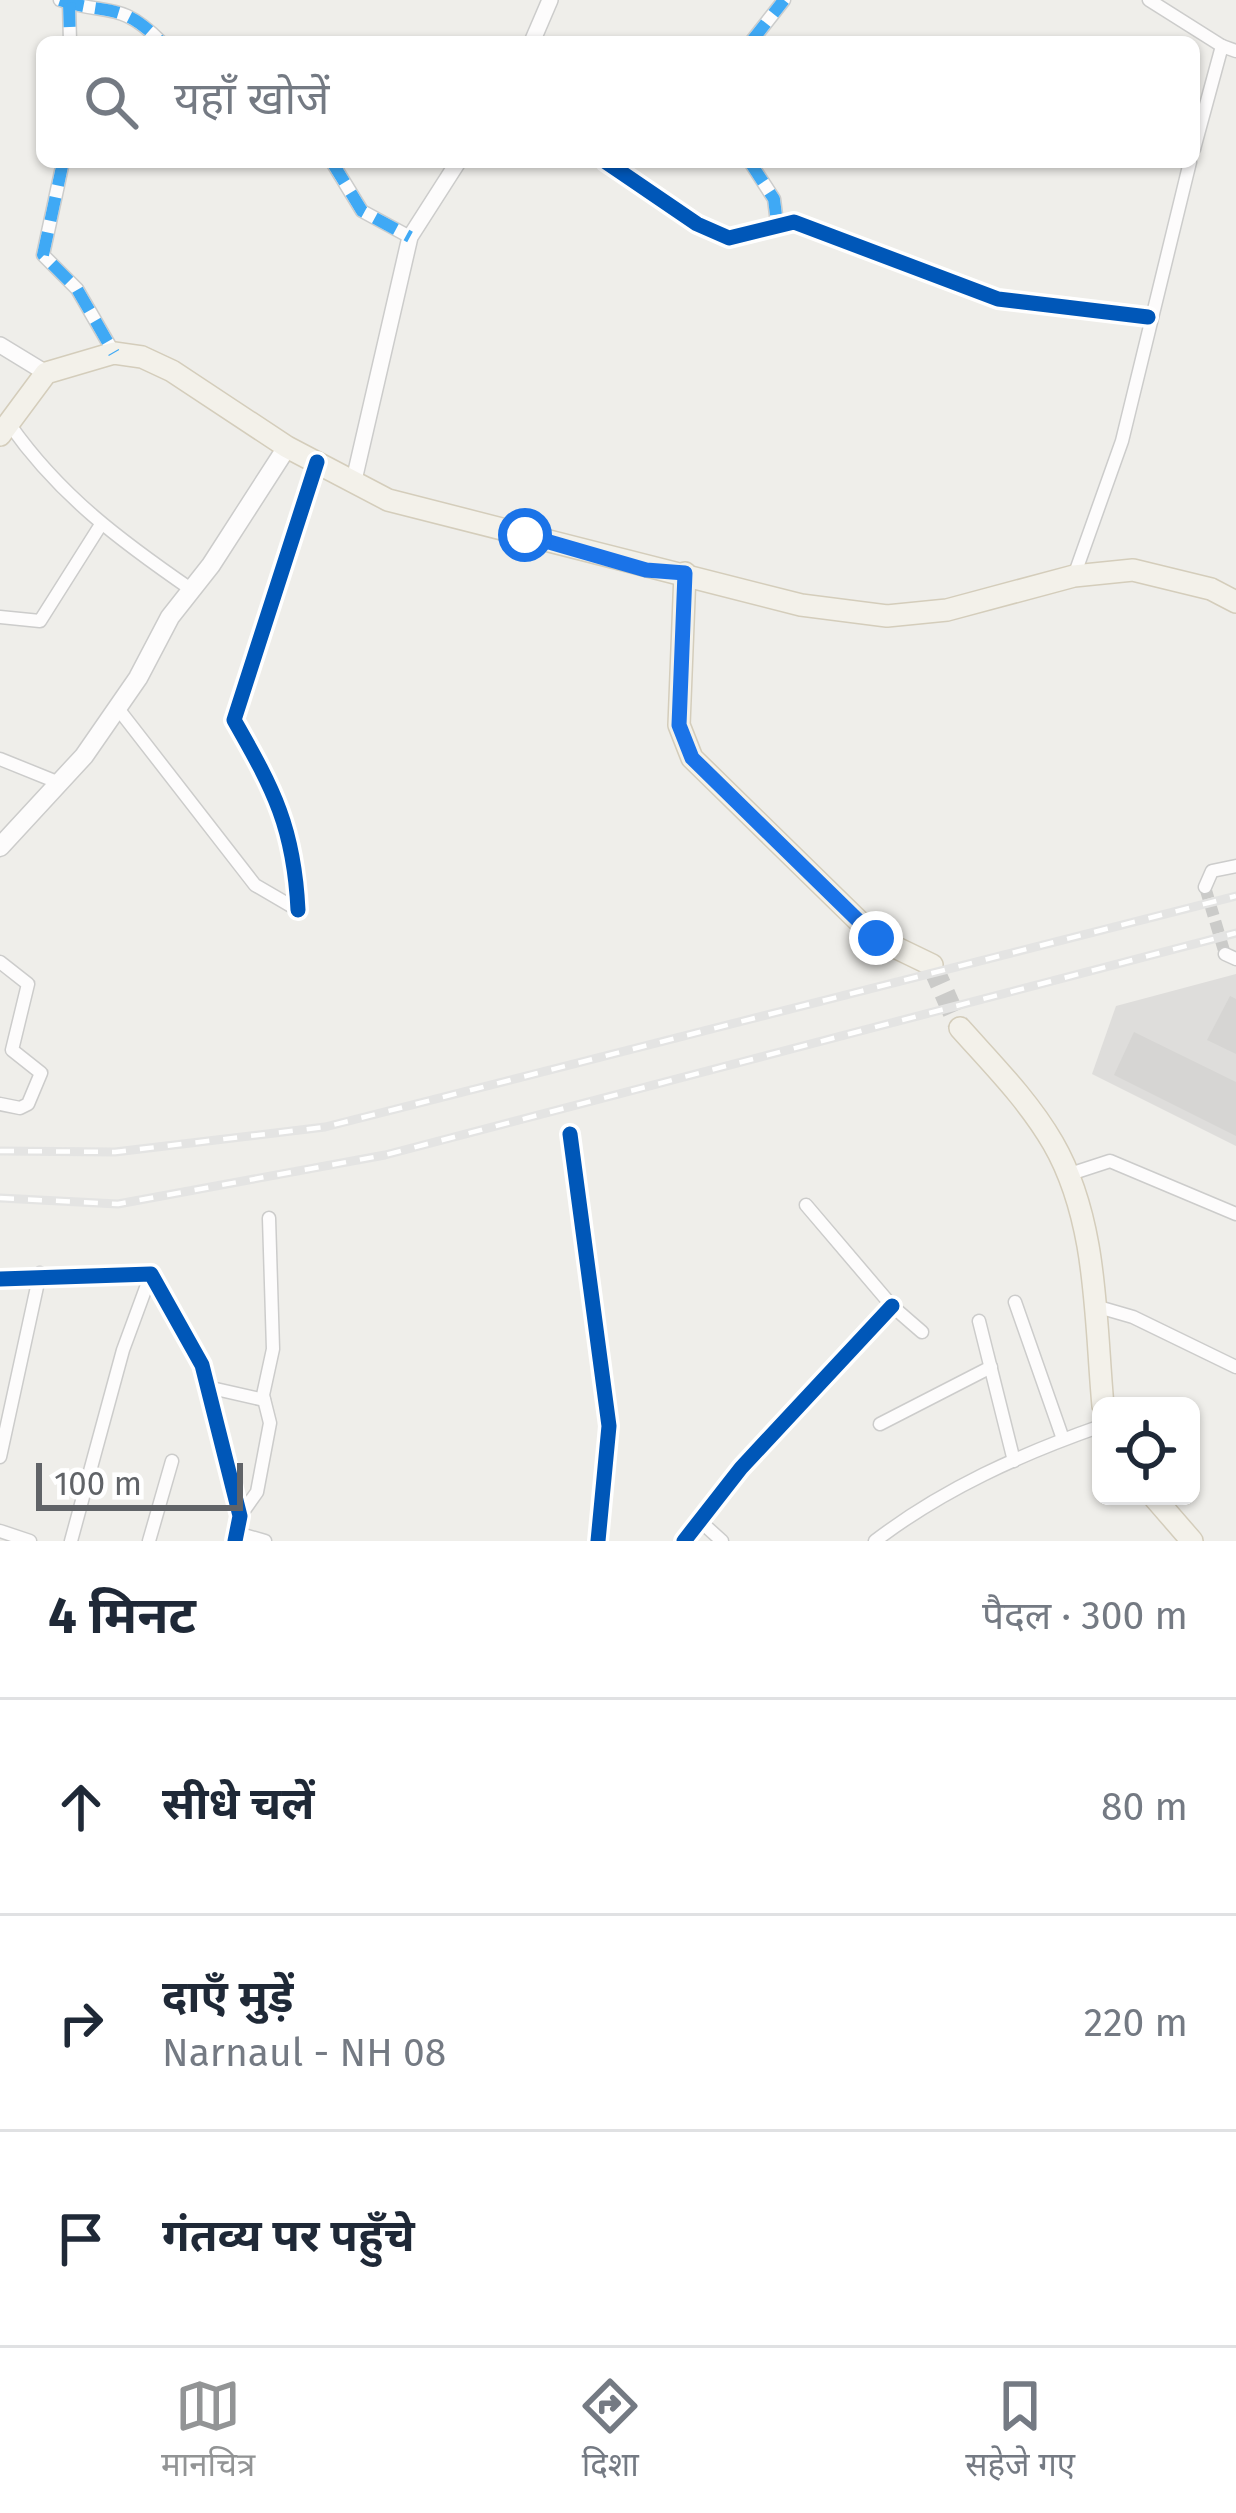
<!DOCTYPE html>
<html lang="hi">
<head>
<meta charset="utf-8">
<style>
	body { margin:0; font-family:"Fira Sans","Noto Sans Devanagari",sans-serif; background:#f2f2f3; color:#1f2937 }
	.controls { position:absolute; right:36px; bottom:36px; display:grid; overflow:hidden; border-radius:18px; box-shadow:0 3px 9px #0004 }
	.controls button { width:108px; height:108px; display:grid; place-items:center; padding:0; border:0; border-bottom:3px solid #e0e1e3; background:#fff; color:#1f2937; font:60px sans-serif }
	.scale { position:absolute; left:36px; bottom:30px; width:207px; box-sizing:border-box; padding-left:12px; border:6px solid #606367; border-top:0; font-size:33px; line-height:42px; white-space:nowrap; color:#606367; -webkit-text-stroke:9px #fff; paint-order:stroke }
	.stop { position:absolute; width:36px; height:36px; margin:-27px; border:9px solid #1a73e8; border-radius:50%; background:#fff }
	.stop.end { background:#1a73e8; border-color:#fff; box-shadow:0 3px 12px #0008 }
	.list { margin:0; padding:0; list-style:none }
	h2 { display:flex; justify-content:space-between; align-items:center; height:156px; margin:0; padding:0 48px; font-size:51px }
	h2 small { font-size:39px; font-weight:400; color:#747a83 }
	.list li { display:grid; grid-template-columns:78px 1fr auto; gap:36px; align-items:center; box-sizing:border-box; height:216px; padding:0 48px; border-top:3px solid #e0e1e3 }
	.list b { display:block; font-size:45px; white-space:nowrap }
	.list p { margin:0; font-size:39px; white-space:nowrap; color:#747a83 }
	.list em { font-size:39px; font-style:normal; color:#747a83 }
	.icon { flex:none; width:66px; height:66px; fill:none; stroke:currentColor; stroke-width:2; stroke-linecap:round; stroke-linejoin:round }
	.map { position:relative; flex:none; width:1236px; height:1541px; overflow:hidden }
	.search { position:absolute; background:#fff; box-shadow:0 3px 9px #0004; left:36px; right:36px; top:36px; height:132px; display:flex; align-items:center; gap:30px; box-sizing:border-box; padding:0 42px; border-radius:18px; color:#747a83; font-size:45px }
	.sheet { height:804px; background:#fff }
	nav { display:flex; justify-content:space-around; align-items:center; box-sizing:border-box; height:168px; border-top:3px solid #e0e1e3; background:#fff; font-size:33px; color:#747a83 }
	nav a { display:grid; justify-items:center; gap:6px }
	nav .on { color:#929495 }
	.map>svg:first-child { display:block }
</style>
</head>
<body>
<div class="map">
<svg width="1236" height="1541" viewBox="0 0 1236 1541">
	<rect width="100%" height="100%" fill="#efeeea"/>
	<polygon fill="#dedddb" points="1236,974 1236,1146 1092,1074 1116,1006"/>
	<g fill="#d6d5d3">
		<polygon points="1230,996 1236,999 1236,1054 1207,1040"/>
		<polygon points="1134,1032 1236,1082 1236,1136 1114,1075"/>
	</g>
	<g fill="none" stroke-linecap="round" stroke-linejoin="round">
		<polyline stroke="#cbcbc9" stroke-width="12" stroke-dasharray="12 6" stroke-linecap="butt" points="1205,887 1225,954"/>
		<polyline stroke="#cbcbc9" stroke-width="21" stroke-dasharray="21 10" stroke-linecap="butt" points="932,965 960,1028"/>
		<g stroke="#cccccb" stroke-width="15">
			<g id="minor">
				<path d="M 60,0 C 108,16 120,0 161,42"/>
				<polyline points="1149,0 1222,46"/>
				<polyline points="69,3 70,42"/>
				<polyline points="751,42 784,0"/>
				<polyline points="1194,149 1222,46 1236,51"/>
				<polyline points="63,162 43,255 77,289 114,353"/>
				<polyline points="332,162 362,211 410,237"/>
				<polyline points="606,162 697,224 729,238 794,222 998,299 1148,317"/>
				<polyline points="750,162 774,199 777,223"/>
				<path d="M 10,425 C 60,496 121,541 192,590"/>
				<polyline points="1074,576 1122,441 1190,162"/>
				<polyline points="0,617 40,621 100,526"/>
				<polyline points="116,706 255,885 298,910"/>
				<polyline points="0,759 57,782"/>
				<polyline points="1205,887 1212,871 1236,866"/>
				<path d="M 298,910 C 294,828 274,790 234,720 L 317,462"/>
				<polyline points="1225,954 1236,959"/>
				<polyline points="0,962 28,984 12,1050 41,1073 28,1104 20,1108 0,1104"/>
				<polyline points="570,1134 609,1426 598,1541"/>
				<polyline points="1067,1175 1110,1161 1236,1214"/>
				<polyline points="806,1205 892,1306 922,1332"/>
				<polyline points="0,1279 151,1274 202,1365 240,1516 235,1541"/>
				<polyline points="1015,1302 1063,1439"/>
				<polyline points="1095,1306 1133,1317 1236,1367"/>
				<polyline points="979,1321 1014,1461"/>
				<polyline points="207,1387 264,1400"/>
				<polyline points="880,1424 991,1367"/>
				<polyline points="0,1457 40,1273"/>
				<polyline points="240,1516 257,1492 270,1423 263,1395 273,1349 269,1218"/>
				<polyline points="700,1521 722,1541"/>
				<polyline points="0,1531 30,1541"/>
				<polyline points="237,1533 265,1541"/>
				<polyline points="71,1541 123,1350 151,1274"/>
				<polyline points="149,1541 172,1461"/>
				<polyline points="684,1541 741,1468 892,1306"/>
				<path d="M 875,1541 C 943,1489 1021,1454 1101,1426"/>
			</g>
		</g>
		<g stroke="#cccccb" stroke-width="18">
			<g id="tertiary">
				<polyline points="532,42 550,0"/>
				<polyline points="0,345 46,373"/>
				<polyline points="354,480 410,237 458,162"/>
			</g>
		</g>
		<g stroke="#cccccb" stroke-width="21">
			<polyline id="secondary" points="0,847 84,756 138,678 170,617 211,565 287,447"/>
		</g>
		<g stroke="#d4cdbb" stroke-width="24">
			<g id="primary">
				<polyline points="0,435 46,373 114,353 142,357 172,371 287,447 388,500 801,605 887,616 947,610 1074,576 1133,570 1211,589 1236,602"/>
				<polyline points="685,573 679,725 692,758 876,938 932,965"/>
				<path d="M 960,1028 C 993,1065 1028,1100 1053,1143 C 1098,1221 1095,1319 1103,1406"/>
				<polyline points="1153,1496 1192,1541"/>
			</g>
		</g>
		<use href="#minor" stroke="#fdfcfc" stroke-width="12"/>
		<use href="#tertiary" stroke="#fdfcfc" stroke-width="15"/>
		<use href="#secondary" stroke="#fdfcfc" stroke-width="18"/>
		<use href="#primary" stroke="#f3f1ea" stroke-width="21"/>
		<g stroke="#e4e4e3" stroke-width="9">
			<g id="rail">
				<polyline points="0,1151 115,1152 325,1127 1236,896"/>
				<polyline points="0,1198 118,1204 385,1155 1236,933"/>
			</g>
		</g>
		<use href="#rail" stroke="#fff" stroke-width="4.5" stroke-dasharray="14" stroke-linecap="butt"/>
		<g stroke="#3fa9f5" stroke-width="12" stroke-dasharray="24 12" stroke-linecap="butt">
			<path d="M 60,0 C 108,16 120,0 161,42"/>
			<polyline points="69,3 70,42"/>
			<polyline points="751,42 784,0"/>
			<polyline points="63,162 43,255 77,289 114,353"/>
			<polyline points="332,162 362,211 410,237"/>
			<polyline points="750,162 774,199 777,223"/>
		</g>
		<g stroke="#fff" stroke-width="22">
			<g id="cycleway">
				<polyline points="606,162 697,224 729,238 794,222 998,299 1148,317"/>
				<path d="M 298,910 C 294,828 274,790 234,720 L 317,462"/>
				<polyline points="570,1134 609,1426 598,1541"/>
				<polyline points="0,1279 151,1274 202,1365 240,1516 235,1541"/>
				<polyline points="684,1541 741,1468 892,1306"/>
			</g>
		</g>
		<use href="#cycleway" stroke="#0057b8" stroke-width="15"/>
	</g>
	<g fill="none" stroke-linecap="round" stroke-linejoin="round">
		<polyline stroke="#1a73e8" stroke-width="15" points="525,535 646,570 685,573 679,725 692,758 876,938"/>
	</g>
</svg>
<div class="controls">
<button><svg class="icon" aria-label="locate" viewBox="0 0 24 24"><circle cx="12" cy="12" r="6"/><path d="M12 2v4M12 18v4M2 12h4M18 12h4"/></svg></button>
</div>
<div class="scale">100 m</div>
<div class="stop" style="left:525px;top:535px"></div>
<div class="stop end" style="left:876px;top:938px"></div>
<div class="search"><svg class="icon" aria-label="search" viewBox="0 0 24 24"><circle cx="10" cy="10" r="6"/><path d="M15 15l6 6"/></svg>यहाँ खोजें</div>
</div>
<section class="sheet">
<h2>4 मिनट<small>पैदल · 300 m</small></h2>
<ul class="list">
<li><svg class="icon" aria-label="ahead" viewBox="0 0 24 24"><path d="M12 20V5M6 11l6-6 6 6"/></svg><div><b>सीधे चलें</b></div><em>80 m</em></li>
<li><svg class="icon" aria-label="right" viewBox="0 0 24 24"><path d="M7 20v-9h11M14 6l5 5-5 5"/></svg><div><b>दाएँ मुड़ें</b><p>Narnaul - NH 08</p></div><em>220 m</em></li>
<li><svg class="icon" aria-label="arrive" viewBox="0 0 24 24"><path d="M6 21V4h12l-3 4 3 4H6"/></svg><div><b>गंतव्य पर पहुँचे</b></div></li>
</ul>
</section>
<nav>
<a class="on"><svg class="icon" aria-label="map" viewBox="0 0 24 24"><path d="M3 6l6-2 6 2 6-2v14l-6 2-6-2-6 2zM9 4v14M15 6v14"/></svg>मानचित्र</a>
<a><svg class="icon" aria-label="directions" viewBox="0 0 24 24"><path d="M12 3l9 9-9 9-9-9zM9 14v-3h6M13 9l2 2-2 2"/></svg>दिशा</a>
<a><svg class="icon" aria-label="saved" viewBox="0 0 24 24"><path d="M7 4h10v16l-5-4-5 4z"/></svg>सहेजे गए</a>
</nav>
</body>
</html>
